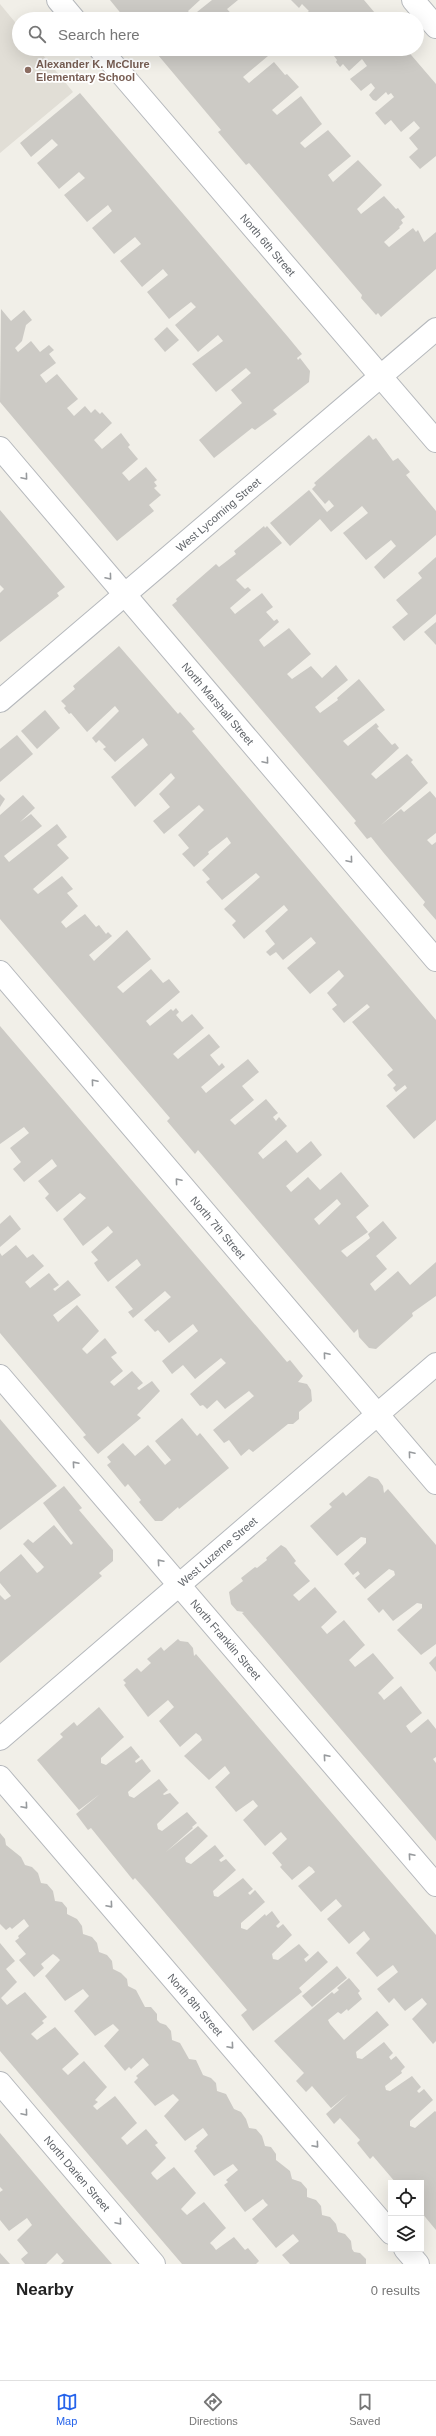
<!DOCTYPE html>
<html lang="en">
<head>
<meta charset="utf-8">
<style>
	body { margin:0; font-family:Helvetica,sans-serif; background:#f6f6f6; color:#222 }
	.controls { position:absolute; right:12px; bottom:12px; display:grid; overflow:hidden; border-radius:0px; box-shadow:0 4px 16px #0002 }
	.controls button { width:36px; height:36px; display:grid; place-items:center; padding:0; border:0; border-bottom:1px solid #e0e0e0; background:#fff; color:#222; font:20px sans-serif }
	.list { margin:0; padding:0; list-style:none }
	h2 { display:flex; justify-content:space-between; align-items:center; height:52px; margin:0; padding:0 16px; font-size:17px }
	h2 small { font-size:13px; font-weight:400; color:#767676 }
	.icon { flex:none; width:22px; height:22px; fill:none; stroke:currentColor; stroke-width:2; stroke-linecap:round; stroke-linejoin:round }
	.map { position:relative; flex:none; width:436px; height:2264px; overflow:hidden }
	.search { position:absolute; background:#fff; box-shadow:0 4px 16px #0002; left:12px; right:12px; top:12px; height:44px; display:flex; align-items:center; gap:10px; box-sizing:border-box; padding:0 14px; border-radius:22px; color:#767676; font-size:15px }
	.sheet { height:116px; background:#fff }
	nav { display:flex; justify-content:space-around; align-items:center; box-sizing:border-box; height:56px; border-top:1px solid #e0e0e0; background:#fff; font-size:11px; color:#767676 }
	nav a { display:grid; justify-items:center; gap:2px }
	nav .on { color:#2563eb }
	.map>svg:first-child { display:block }
</style>
</head>
<body>
<div class="map">
<svg width="436" height="2264" viewBox="0 0 436 2264">
	<rect width="100%" height="100%" fill="#f1efe8"/>
	<polygon fill="#e1ded6" points="0,4 19,27 19,49 38,49 73,92 0,153"/>
	<g fill="#cccac5" fill-rule="evenodd">
		<polygon points="110,0 200,0 188,11 192,16 212,0 238,0 227,9 236,19 121,19 123,16"/>
		<polygon points="291,0 364,0 380,19 310,19 305,14 309,11 302,4 299,8"/>
		<polygon points="153,49 262,49 268,56 243,77 249,83 274,62 285,75 287,74 299,87 272,110 277,115 301,96 322,124 300,143 305,148 328,130 351,156 328,175 333,182 358,160 382,185 357,209 361,214 384,196 396,209 398,208 405,217 401,220 403,223 399,227 400,228 384,242 389,247 413,228 416,232 418,230 424,242 436,232 436,269 381,317 378,313 376,315 361,298 362,295 249,163 246,165 218,132 221,130"/>
		<polygon points="332,49 406,49 436,84 436,156 420,169 409,157 418,149 409,138 420,128 414,121 401,132 391,120 385,125 375,113 394,97 391,93 388,95 386,92 376,101 373,100 369,95 375,88 371,83 361,91 350,79 367,66 362,59 349,71 343,64 340,67 336,62 337,60 334,56 337,55"/>
		<polygon points="80,93 288,337 302,354 297,358 298,360 300,358 310,371 309,382 273,410 277,414 255,430 252,428 214,458 199,440 242,403 231,390 251,373 246,368 216,392 192,364 223,341 218,335 198,352 175,325 196,307 191,302 169,319 147,292 168,275 163,269 142,287 120,261 141,244 135,237 114,254 92,228 112,211 108,205 87,222 64,195 85,178 79,172 59,189 37,163 58,145 52,139 31,157 20,143"/>
		<polygon points="1,309 11,321 24,310 32,320 26,325 22,341 15,348 18,352 31,341 40,352 49,345 54,350 49,354 56,363 40,375 46,383 57,374 78,399 67,408 74,416 85,406 91,413 95,409 100,414 102,412 112,423 94,440 102,449 121,433 130,445 128,447 138,459 122,473 129,481 146,467 157,480 154,482 157,486 154,488 161,495 149,505 154,511 117,541 0,402"/>
		<polygon points="167,327 179,340 165,352 154,339"/>
		<polygon points="369,435 373,440 376,438 393,461 398,458 410,472 406,475 436,511 436,535 384,579 374,567 396,546 391,540 366,560 343,533 368,513 362,506 331,532 320,519 290,546 270,523 309,490 327,512 334,506 329,500 325,504 312,489 316,485 314,483"/>
		<polygon points="0,510 65,587 57,593 59,596 0,642 0,593 4,589 0,585"/>
		<polygon points="264,526 265,528 267,526 282,543 236,580 245,589 248,587 251,590 230,608 235,614 262,593 273,607 266,612 274,621 277,619 279,622 259,640 261,643 264,647 289,628 311,654 287,674 292,679 311,666 322,678 336,665 348,680 315,707 320,713 338,700 337,698 359,679 385,710 343,741 348,746 376,723 379,727 377,728 392,745 395,743 399,748 371,774 376,779 407,754 413,760 411,762 428,783 381,825 401,809 404,812 430,791 436,798 436,833 427,840 432,845 436,842 436,920 423,905 425,902 383,852 371,837 367,839 354,823 356,821 172,605 177,601 176,599 216,564 219,567 236,554 234,551"/>
		<polygon points="436,557 436,614 404,641 392,627 408,614 396,600 422,578 418,573"/>
		<polygon points="436,622 436,645 424,632"/>
		<polygon points="119,646 178,714 180,712 195,729 192,731 436,1020 436,1120 414,1139 386,1106 407,1088 405,1085 396,1092 393,1088 396,1085 387,1075 393,1070 352,1022 370,1007 367,1004 344,1023 332,1009 337,1005 327,993 344,976 339,970 310,994 287,968 316,943 311,937 283,960 276,952 270,956 266,952 275,944 265,931 288,910 284,905 244,939 232,925 236,921 224,909 260,877 256,873 222,900 206,882 210,879 202,870 231,843 227,837 208,852 209,854 194,867 182,854 189,848 178,835 204,810 199,805 164,834 153,821 170,807 159,794 175,778 171,773 135,807 111,777 148,745 143,738 115,762 103,749 106,747 99,740 96,743 92,738 119,711 115,706 87,732 71,713 69,714 64,708 66,706 61,701 75,689 73,686"/>
		<polygon points="45,710 60,728 37,749 21,731"/>
		<polygon points="17,735 33,754 0,782 0,749"/>
		<polygon points="0,794 5,799 0,807"/>
		<path d="M 23,795 L 35,808 L 20,822 L 31,814 L 42,826 L 4,856 L 9,862 L 57,824 L 67,837 L 57,845 L 69,858 L 33,889 L 38,894 L 62,876 L 73,889 L 67,893 L 78,906 L 61,922 L 66,928 L 85,914 L 96,927 L 99,925 L 106,934 L 108,932 L 112,936 L 89,955 L 94,961 L 127,930 L 151,959 L 117,987 L 123,993 L 151,969 L 163,983 L 169,979 L 180,992 L 146,1021 L 150,1026 L 171,1009 L 173,1011 L 176,1008 L 179,1012 L 176,1015 L 182,1022 L 192,1014 L 204,1028 L 173,1054 L 178,1059 L 209,1034 L 220,1047 L 210,1055 L 219,1066 L 222,1063 L 225,1067 L 201,1087 L 206,1093 L 248,1059 L 259,1072 L 242,1086 L 254,1100 L 230,1120 L 235,1125 L 266,1099 L 278,1113 L 273,1117 L 276,1121 L 279,1117 L 287,1126 L 258,1153 L 263,1159 L 286,1140 L 297,1153 L 311,1141 L 322,1155 L 286,1186 L 291,1192 L 308,1177 L 320,1190 L 341,1172 L 369,1206 L 356,1217 L 368,1232 L 341,1251 L 347,1257 L 370,1238 L 368,1234 L 383,1221 L 397,1238 L 376,1256 L 387,1269 L 370,1284 L 375,1291 L 398,1271 L 410,1285 L 436,1262 L 436,1296 L 412,1313 L 413,1316 L 376,1349 L 369,1348 L 359,1337 L 358,1329 L 354,1333 L 198,1150 L 195,1154 L 167,1121 L 170,1118 L 0,919 L 0,815 ZM 337,1199 L 341,1204 L 319,1225 L 314,1219 Z"/>
		<polygon points="0,1026 287,1362 290,1360 303,1376 298,1382 307,1384 311,1390 312,1401 299,1412 299,1419 293,1424 288,1424 253,1452 249,1449 241,1456 229,1440 224,1443 213,1430 254,1396 249,1391 225,1409 217,1400 207,1409 203,1405 200,1406 190,1394 226,1363 221,1358 195,1379 183,1365 172,1374 162,1361 198,1331 193,1324 169,1343 158,1330 155,1332 144,1320 171,1297 165,1291 133,1318 128,1312 133,1309 115,1287 141,1265 137,1259 108,1282 97,1268 94,1263 98,1260 91,1252 113,1232 108,1226 83,1246 63,1219 86,1198 80,1193 57,1212 45,1198 49,1194 38,1181 57,1166 52,1159 24,1182 13,1169 21,1162 10,1148 29,1133 24,1127 0,1144"/>
		<polygon points="10,1215 21,1229 0,1247 0,1224"/>
		<polygon points="16,1245 27,1258 33,1254 44,1266 25,1282 30,1288 49,1273 59,1285 53,1289 55,1291 68,1280 81,1295 53,1315 58,1322 77,1305 89,1319 99,1331 82,1349 87,1354 105,1338 117,1353 111,1357 123,1371 110,1382 114,1386 132,1371 143,1383 137,1388 139,1390 152,1381 160,1391 137,1415 141,1418 98,1454 83,1437 86,1435 0,1333 0,1253 2,1256"/>
		<polygon points="182,1418 197,1436 200,1433 229,1468 179,1509 178,1507 162,1521 155,1521 139,1502 141,1500 128,1484 125,1487 107,1465 111,1462 107,1457 123,1443 135,1456 148,1445 165,1465 171,1460 155,1441"/>
		<polygon points="0,1419 57,1486 0,1530"/>
		<polygon points="369,1476 378,1479 383,1486 384,1493 388,1489 436,1545 436,1644 421,1655 397,1630 422,1608 422,1604 417,1603 393,1621 383,1609 379,1613 367,1599 395,1575 394,1571 389,1569 365,1589 355,1578 360,1574 358,1571 353,1575 344,1564 366,1543 366,1538 361,1537 337,1556 310,1526 332,1507 329,1504 343,1492 346,1496"/>
		<polygon points="64,1486 82,1508 79,1510 113,1550 113,1561 99,1573 102,1576 0,1663 0,1595 5,1600 11,1596 0,1583 0,1572 21,1554 37,1573 40,1571 44,1567 23,1544 28,1539 33,1543 54,1525 71,1545 73,1543 43,1503"/>
		<polygon points="281,1545 286,1548 296,1561 294,1563 310,1581 293,1595 299,1601 315,1587 337,1612 321,1627 327,1634 344,1620 365,1645 349,1660 355,1667 373,1653 394,1678 378,1693 381,1696 384,1700 401,1686 422,1713 406,1726 408,1729 411,1733 428,1719 436,1729 436,1757 433,1759 436,1763 436,1841 242,1613 244,1612 237,1611 231,1604 229,1592 243,1581 241,1578 255,1567 257,1568 267,1560 266,1558"/>
		<polygon points="178,1639 180,1641 188,1642 193,1648 194,1656 196,1654 436,1935 436,2041 433,2044 412,2019 427,2004 422,1998 405,2011 394,1998 389,2003 377,1989 398,1972 393,1965 377,1977 356,1953 370,1939 364,1931 349,1944 327,1919 342,1906 336,1899 321,1912 298,1886 315,1872 312,1868 309,1866 292,1880 280,1867 282,1865 272,1853 287,1839 281,1832 265,1846 243,1820 258,1806 253,1800 236,1812 215,1787 230,1773 225,1766 209,1780 184,1756 202,1740 200,1736 196,1733 180,1747 159,1721 174,1707 168,1700 148,1717 124,1685 126,1683 123,1680 137,1668 141,1672 151,1663 147,1659 161,1647 164,1651"/>
		<polygon points="436,1656 436,1672 429,1663"/>
		<polygon points="99,1707 124,1737 101,1758 101,1763 106,1765 131,1746 140,1757 135,1761 136,1763 142,1759 151,1771 128,1792 129,1796 134,1798 159,1779 168,1790 163,1794 164,1795 170,1793 179,1803 157,1824 158,1829 162,1831 187,1812 197,1823 192,1827 193,1828 166,1852 198,1826 208,1836 185,1858 186,1862 191,1864 215,1845 224,1856 219,1860 221,1862 226,1859 236,1870 213,1891 214,1896 218,1897 243,1878 253,1889 248,1893 250,1895 255,1890 265,1902 241,1923 241,1928 247,1930 265,1914 266,1916 272,1911 280,1922 276,1926 278,1928 283,1924 292,1935 272,1954 273,1959 278,1960 299,1944 309,1955 304,1959 306,1962 318,1951 328,1962 299,1988 302,1992 253,2031 241,2015 247,2010 149,1894 135,1878 133,1880 91,1828 88,1830 76,1814 100,1794 79,1810 37,1760 63,1737 60,1734 74,1722 77,1726"/>
		<polygon points="0,1833 5,1839 6,1845 21,1857 25,1865 32,1867 38,1873 41,1883 47,1884 53,1891 55,1901 62,1902 67,1908 67,1914 77,1919 82,1926 83,1934 92,1937 97,1943 99,1952 107,1955 112,1961 113,1969 121,1973 127,1979 128,1986 136,1990 145,2007 151,2007 157,2014 157,2020 160,2023 166,2025 171,2031 172,2040 180,2043 189,2059 196,2060 203,2075 211,2078 216,2083 217,2091 226,2094 234,2109 241,2112 246,2119 249,2128 256,2129 262,2136 265,2146 271,2147 276,2154 276,2160 290,2171 292,2179 301,2182 307,2189 307,2197 316,2200 321,2206 322,2215 330,2217 336,2224 338,2232 345,2234 351,2241 352,2249 354,2252 360,2253 366,2259 366,2264 290,2264 282,2255 299,2241 293,2234 276,2248 252,2219 268,2205 265,2202 263,2199 245,2212 224,2185 228,2182 226,2180 238,2170 233,2164 214,2176 194,2151 197,2148 196,2146 208,2135 206,2132 203,2128 185,2141 164,2116 179,2100 173,2094 155,2106 134,2082 138,2078 136,2076 149,2065 143,2058 131,2069 129,2067 125,2071 104,2046 119,2030 113,2024 95,2036 74,2011 89,1996 83,1989 65,2001 45,1976 60,1960 57,1957 53,1954 41,1964 44,1968 34,1977 19,1960 26,1954 15,1941 19,1938 18,1936 29,1926 24,1919 12,1929 10,1927 6,1930 0,1924"/>
		<polygon points="0,1943 15,1961 6,1969 17,1982 1,1998 7,2005 25,1992 47,2017 42,2021 44,2023 31,2034 37,2040 55,2027 79,2054 62,2069 68,2075 84,2061 107,2087 95,2100 98,2102 93,2106 97,2110 115,2096 137,2123 121,2138 124,2141 127,2145 146,2129 158,2143 155,2145 166,2158 151,2173 153,2176 157,2180 174,2167 196,2193 181,2209 187,2215 204,2202 226,2228 210,2243 213,2246 216,2250 234,2237 245,2250 248,2248 259,2261 256,2264 182,2264 0,2051"/>
		<polygon points="337,1966 347,1978 312,2007 302,1996"/>
		<polygon points="349,1978 360,1991 358,1993 362,1999 348,2011 347,2009 341,2014 338,2012 328,2020 330,2024 344,2040 377,2011 389,2025 356,2052 357,2058 362,2059 384,2042 393,2053 389,2057 391,2060 396,2056 405,2067 401,2071 402,2073 385,2086 386,2090 390,2091 412,2076 421,2087 417,2091 419,2093 424,2089 433,2100 410,2121 410,2126 415,2128 435,2111 436,2112 436,2230 421,2212 421,2183 396,2183 373,2156 370,2159 357,2143 360,2140 340,2118 334,2124 326,2114 348,2094 331,2108 312,2086 306,2092 296,2081 304,2073 274,2041 332,1992 334,1994 339,1990 337,1988"/>
		<polygon points="0,2133 71,2217 112,2264 61,2264 64,2261 57,2253 46,2264 25,2264 21,2259 28,2253 17,2240 32,2225 27,2218 9,2231 0,2220 0,2192 3,2190 0,2187"/>
		<polygon points="0,2253 10,2264 0,2264"/>
	</g>
	<g fill="none" stroke-linecap="round" stroke-linejoin="round">
		<g stroke="#b5b8bc" stroke-width="24">
			<g id="minor">
				<polyline points="58,0 74,19"/>
				<polyline points="413,0 436,27"/>
				<path id="s1" d="M 100,49 L 436,441"/>
				<path id="s2" d="M 0,448 L 436,960"/>
				<path id="s3" d="M 0,701 L 436,329"/>
				<path id="s4" d="M 0,972 L 436,1483"/>
				<path id="s5" d="M 0,1376 L 436,1885"/>
				<path id="s6" d="M 0,1777 L 391,2233"/>
				<path id="s7" d="M 0,2083 L 154,2264"/>
				<polyline points="405,2249 418,2264"/>
			</g>
		</g>
		<g stroke="#b5b8bc" stroke-width="24">
			<g id="tertiary">
				<path id="s8" d="M 0,1739 L 436,1364"/>
			</g>
		</g>
		<use href="#minor" stroke="#fff" stroke-width="22"/>
		<use href="#tertiary" stroke="#fff" stroke-width="22"/>
	</g>
	<defs><path id="oneway-chevron" d="M-2-3.5L2.5 0L-2 3.5" fill="none" stroke-width="1.6" stroke-linecap="round" stroke-linejoin="round"/></defs>
	<g stroke="#979a9d">
		<use href="#oneway-chevron" transform="translate(25 477) rotate(50)"/>
		<use href="#oneway-chevron" transform="translate(109 577) rotate(50)"/>
		<use href="#oneway-chevron" transform="translate(266 761) rotate(50)"/>
		<use href="#oneway-chevron" transform="translate(350 860) rotate(50)"/>
		<use href="#oneway-chevron" transform="translate(94 1082) rotate(-130)"/>
		<use href="#oneway-chevron" transform="translate(178 1181) rotate(-130)"/>
		<use href="#oneway-chevron" transform="translate(326 1355) rotate(-130)"/>
		<use href="#oneway-chevron" transform="translate(411 1454) rotate(-130)"/>
		<use href="#oneway-chevron" transform="translate(75 1464) rotate(-131)"/>
		<use href="#oneway-chevron" transform="translate(160 1562) rotate(-131)"/>
		<use href="#oneway-chevron" transform="translate(326 1757) rotate(-131)"/>
		<use href="#oneway-chevron" transform="translate(25 1806) rotate(49)"/>
		<use href="#oneway-chevron" transform="translate(411 1856) rotate(-131)"/>
		<use href="#oneway-chevron" transform="translate(110 1905) rotate(49)"/>
		<use href="#oneway-chevron" transform="translate(231 2046) rotate(49)"/>
		<use href="#oneway-chevron" transform="translate(25 2113) rotate(50)"/>
		<use href="#oneway-chevron" transform="translate(316 2145) rotate(49)"/>
		<use href="#oneway-chevron" transform="translate(119 2222) rotate(50)"/>
	</g>
	<circle fill="#8d6e63" stroke="#fff" stroke-width="1.5" cx="28" cy="70" r="4"/>
	<g text-anchor="middle" stroke-width="3.5" stroke-linejoin="round" paint-order="stroke">
		<g font-size="11" font-weight="bold" fill="#785e54" stroke="#fff" text-anchor="start">
			<text x="36" y="68">Alexander K. McClure<tspan x="36" dy="13">Elementary School</tspan></text>
		</g>
		<g font-size="11" fill="#5f6368" stroke="#fff">
			<text dy="4" stroke="none"><textPath href="#s1" startOffset="258">North 6th Street</textPath></text>
			<text dy="4" stroke="none"><textPath href="#s3" startOffset="287">West Lycoming Street</textPath></text>
			<text dy="4" stroke="none"><textPath href="#s2" startOffset="336">North Marshall Street</textPath></text>
			<text dy="4" stroke="none"><textPath href="#s4" startOffset="336">North 7th Street</textPath></text>
			<text dy="4" stroke="none"><textPath href="#s8" startOffset="287">West Luzerne Street</textPath></text>
			<text dy="4" stroke="none"><textPath href="#s5" startOffset="347">North Franklin Street</textPath></text>
			<text dy="4" stroke="none"><textPath href="#s6" startOffset="300">North 8th Street</textPath></text>
			<text dy="4" stroke="none"><textPath href="#s7" startOffset="119">North Darien Street</textPath></text>
		</g>
	</g>
</svg>
<div class="controls">
<button><svg class="icon" aria-label="locate" viewBox="0 0 24 24"><circle cx="12" cy="12" r="6"/><path d="M12 2v4M12 18v4M2 12h4M18 12h4"/></svg></button>
<button><svg class="icon" aria-label="layers" viewBox="0 0 24 24"><path d="M12 4l9 5-9 5-9-5zM3 14l9 5 9-5"/></svg></button>
</div>
<div class="search"><svg class="icon" aria-label="search" viewBox="0 0 24 24"><circle cx="10" cy="10" r="6"/><path d="M15 15l6 6"/></svg>Search here</div>
</div>
<section class="sheet">
<h2>Nearby<small>0 results</small></h2>
<ul class="list">
</ul>
</section>
<nav>
<a class="on"><svg class="icon" aria-label="map" viewBox="0 0 24 24"><path d="M3 6l6-2 6 2 6-2v14l-6 2-6-2-6 2zM9 4v14M15 6v14"/></svg>Map</a>
<a><svg class="icon" aria-label="directions" viewBox="0 0 24 24"><path d="M12 3l9 9-9 9-9-9zM9 14v-3h6M13 9l2 2-2 2"/></svg>Directions</a>
<a><svg class="icon" aria-label="saved" viewBox="0 0 24 24"><path d="M7 4h10v16l-5-4-5 4z"/></svg>Saved</a>
</nav>
</body>
</html>
